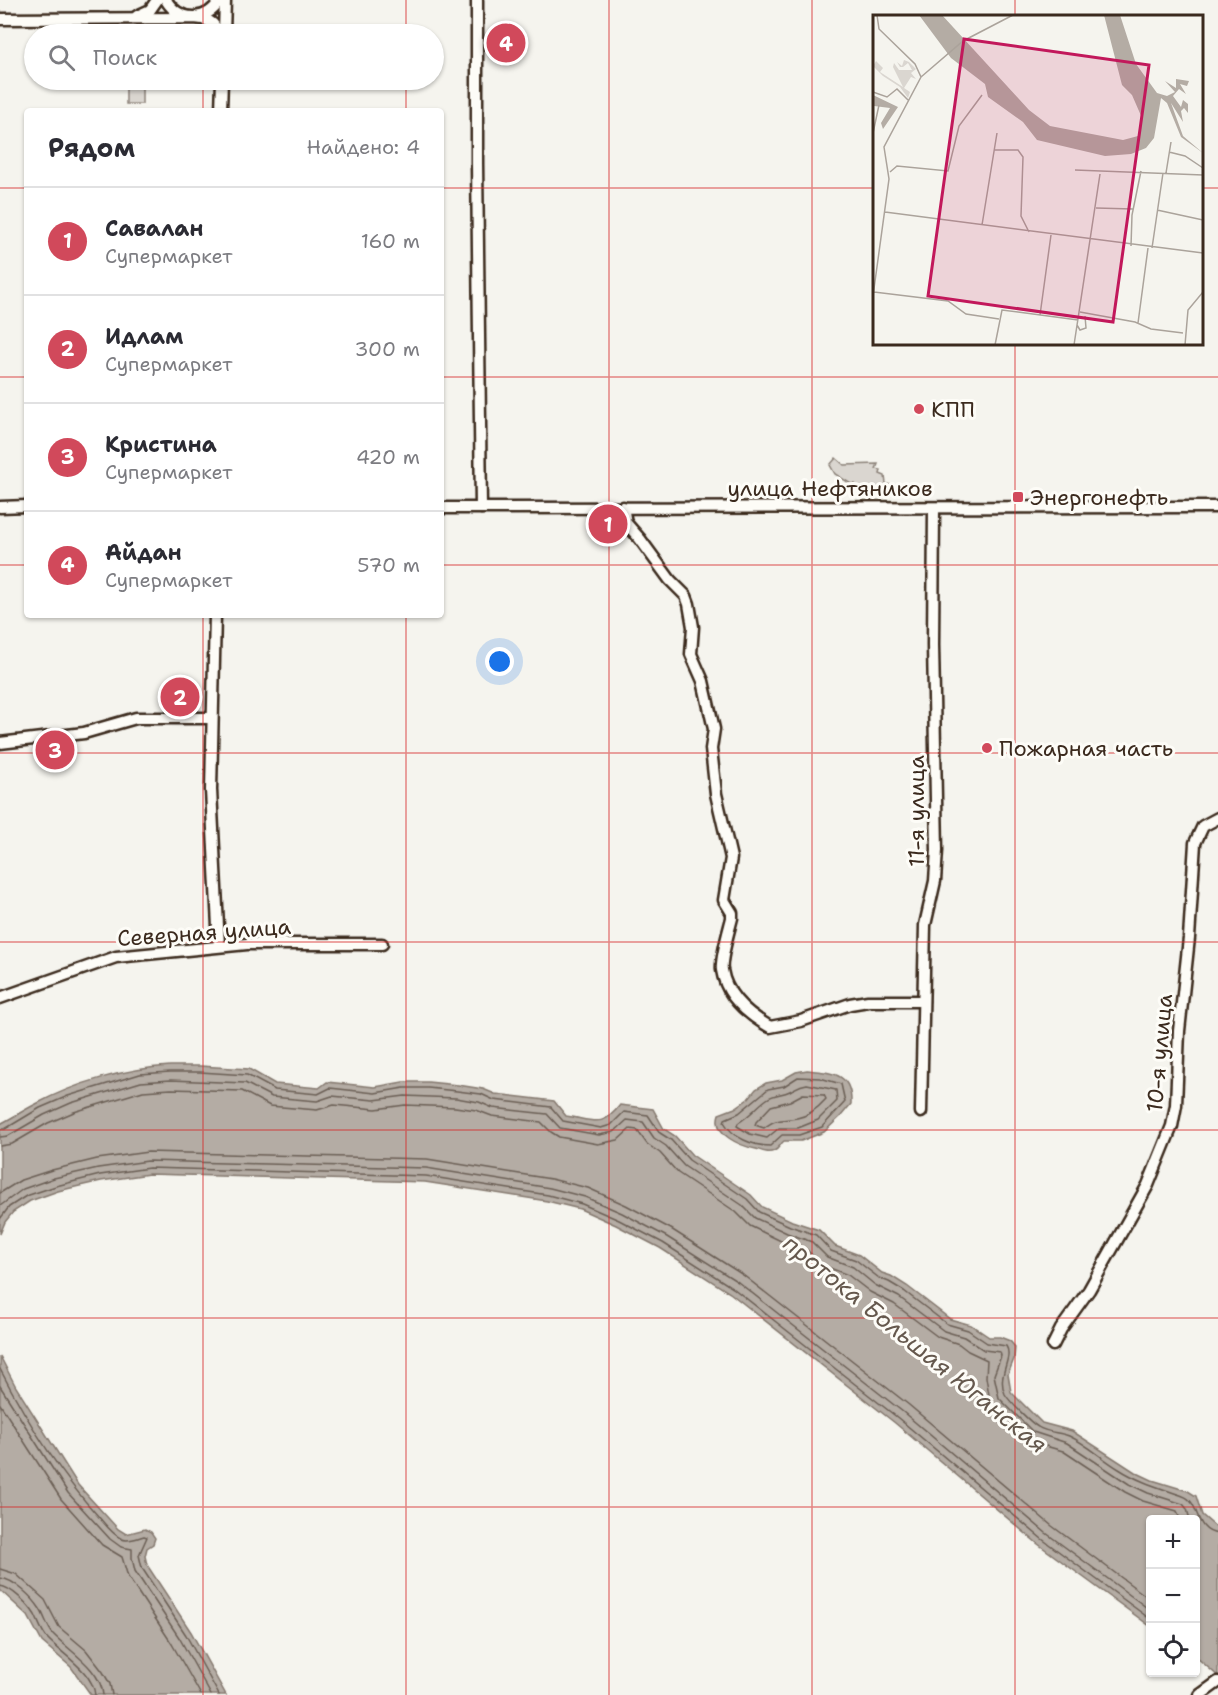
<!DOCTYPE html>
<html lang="ru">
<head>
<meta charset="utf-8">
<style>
	body { margin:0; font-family:"Shantell Sans",sans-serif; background:#f2f2f3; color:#2b2b33 }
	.controls { position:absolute; right:18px; bottom:18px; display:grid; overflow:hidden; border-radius:6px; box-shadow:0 2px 4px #0004 }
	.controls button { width:54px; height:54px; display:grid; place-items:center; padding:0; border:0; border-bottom:2px solid #e1e1e2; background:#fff; color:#2b2b33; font:30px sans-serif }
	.you { position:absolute; left:500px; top:662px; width:21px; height:21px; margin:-15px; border:4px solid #fff; border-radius:50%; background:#1a73e8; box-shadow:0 0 0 9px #1a73e833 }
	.badge { display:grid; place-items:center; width:39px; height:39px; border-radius:50%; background:#d1495b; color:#fff; font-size:20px; font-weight:700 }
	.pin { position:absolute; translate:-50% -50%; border:3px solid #fff; box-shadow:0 2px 6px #0006 }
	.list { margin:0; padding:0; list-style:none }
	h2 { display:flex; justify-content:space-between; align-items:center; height:78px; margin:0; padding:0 24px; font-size:26px }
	h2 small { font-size:20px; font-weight:400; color:#7c7c81 }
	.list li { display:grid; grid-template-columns:39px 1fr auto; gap:18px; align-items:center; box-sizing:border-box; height:108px; padding:0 24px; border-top:2px solid #e1e1e2 }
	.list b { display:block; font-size:22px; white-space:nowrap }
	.list p { margin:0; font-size:20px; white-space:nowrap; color:#7c7c81 }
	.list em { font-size:20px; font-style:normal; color:#7c7c81 }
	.icon { flex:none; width:33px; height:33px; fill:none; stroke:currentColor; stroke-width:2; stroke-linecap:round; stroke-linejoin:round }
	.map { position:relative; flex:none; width:1218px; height:1695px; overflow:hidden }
	.search { position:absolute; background:#fff; box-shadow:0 2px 4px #0004; left:24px; top:24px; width:420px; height:66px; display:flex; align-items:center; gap:15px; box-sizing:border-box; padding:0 21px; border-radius:33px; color:#7c7c81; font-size:22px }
	.panel { position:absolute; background:#fff; box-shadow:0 2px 4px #0004; left:24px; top:108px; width:420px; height:510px; border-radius:6px }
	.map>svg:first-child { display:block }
</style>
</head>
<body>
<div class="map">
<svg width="1218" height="1695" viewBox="0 0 1218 1695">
	<rect width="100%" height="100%" fill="#f5f4ee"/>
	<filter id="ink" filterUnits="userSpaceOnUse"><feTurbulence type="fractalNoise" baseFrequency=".0167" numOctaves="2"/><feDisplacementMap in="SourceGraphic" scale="12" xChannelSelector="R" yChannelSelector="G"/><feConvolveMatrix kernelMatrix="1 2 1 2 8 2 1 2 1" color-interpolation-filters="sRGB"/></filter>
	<g filter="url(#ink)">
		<g fill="#dad6d0" stroke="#8a8077" stroke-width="1.5">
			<rect x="126" y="80" width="16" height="24"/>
			<polygon points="836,458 844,465 878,464 876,469 881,470 880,474 885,476 886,484 895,486 884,488 874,494 864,487 858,489 855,484 851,484 835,474 830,465"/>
		</g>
		<g fill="#b4aca4" stroke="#84786e" stroke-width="1.5">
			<path d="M 170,1066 L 200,1066 L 249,1069 L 275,1084 L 319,1088 L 327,1082 L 375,1087 L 403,1082 L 428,1082 L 458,1085 L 483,1089 L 495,1094 L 554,1101 L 566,1116 C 593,1120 602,1129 620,1105 L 653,1109 L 664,1129 L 675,1136 L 692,1155 L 751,1195 L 762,1207 L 792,1221 L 819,1230 L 835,1246 L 859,1255 L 882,1273 L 891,1276 L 907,1286 L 950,1319 L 971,1325 L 989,1337 L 1000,1337 L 1010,1341 L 1015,1347 L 1014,1359 L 1008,1374 L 1011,1392 L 1042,1423 L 1072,1431 L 1135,1472 L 1152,1480 L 1188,1491 L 1196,1496 L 1202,1515 L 1218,1529 L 1218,1676 L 1196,1657 L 1196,1520 L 1150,1520 L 1150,1626 L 1038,1544 L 895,1423 L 730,1293 L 660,1248 L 616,1225 L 580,1209 L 547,1201 L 425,1182 L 149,1174 L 101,1181 L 58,1191 L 30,1201 L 13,1212 L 5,1222 L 0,1234 L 0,1124 C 12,1118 24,1110 36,1104 C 77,1082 125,1069 170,1066 Z"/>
			<path d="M 807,1070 C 832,1073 852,1072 851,1104 L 841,1116 L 824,1132 L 801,1141 L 784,1141 C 780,1144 779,1149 774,1151 C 768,1154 762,1151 756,1149 C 741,1146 712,1135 719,1114 L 735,1108 L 748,1099 L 756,1089 L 766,1083 L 782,1080 L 796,1072 Z"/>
			<polygon points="0,1356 16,1387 78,1485 118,1529 126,1534 145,1529 151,1532 155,1538 153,1544 147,1548 145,1556 147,1565 191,1632 226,1695 91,1695 71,1667 42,1642 28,1616 0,1590"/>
		</g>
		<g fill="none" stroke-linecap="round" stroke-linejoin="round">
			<g stroke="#6b5e54" stroke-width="1.5">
				<path d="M 798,1077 L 820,1078 L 841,1084 L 845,1102 L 822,1127 L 799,1135 L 782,1135 L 770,1146 C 753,1146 733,1138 724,1122 L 725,1119 L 739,1113 L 768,1089 L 784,1086 Z"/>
				<path d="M 807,1084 L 836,1090 L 837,1101 L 818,1120 L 798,1128 L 779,1128 L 767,1138 L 750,1134 L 737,1126 L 738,1123 C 750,1116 757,1106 767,1099 C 774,1094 782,1095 790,1091 C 796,1088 799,1085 807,1084 Z"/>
				<path d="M 803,1094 L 824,1095 L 826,1099 C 818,1108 809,1116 797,1118 C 782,1121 778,1117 764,1128 L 755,1125 L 756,1122 L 771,1106 L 790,1101 Z"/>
				<path d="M 0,1129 L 5,1129 L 40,1108 L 68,1096 L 140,1074 L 170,1072 L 200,1072 L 247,1075 L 275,1090 L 318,1094 L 330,1088 L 375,1093 L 404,1088 L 428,1088 L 457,1091 L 481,1094 L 494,1100 L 551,1107 L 563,1121 L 601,1128 L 611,1125 L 624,1112 L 648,1115 L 660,1133 L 671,1140 L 689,1160 L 747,1199 L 759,1212 L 790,1226 L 816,1235 L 831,1251 L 856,1260 L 879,1278 L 889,1282 L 904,1291 L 947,1324 L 968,1330 L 987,1343 L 1006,1346 C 1014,1358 996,1375 1005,1394 C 1009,1401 1031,1423 1038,1427 C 1047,1433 1060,1432 1069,1436 C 1087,1444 1102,1459 1119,1469 C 1139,1482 1161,1488 1183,1496 C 1201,1502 1193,1531 1218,1534"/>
				<polyline points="0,1137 8,1136 44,1115 71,1103 141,1082 171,1080 245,1083 272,1097 317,1101 332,1096 374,1100 405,1096 456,1098 479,1102 493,1108 547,1114 560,1128 599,1135 614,1132 627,1120 643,1122 654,1138 666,1146 684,1166 742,1205 755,1218 787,1233 812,1242 827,1257 853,1267 875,1285 899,1297 944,1331 964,1337 984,1350 1000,1352 1001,1356 994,1375 999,1398 1033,1432 1067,1443 1129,1484 1148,1493 1183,1504 1187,1509 1190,1520"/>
				<polyline points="0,1146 12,1144 48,1123 74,1112 143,1091 171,1089 242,1091 270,1106 317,1110 334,1105 376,1109 405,1105 455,1107 476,1110 492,1116 541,1122 551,1132 559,1137 598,1144 618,1140 630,1129 637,1130 647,1144 660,1153 678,1173 736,1212 750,1226 783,1242 807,1250 822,1265 848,1275 870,1292 894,1304 938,1337 959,1344 968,1351 987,1360 986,1377 990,1401 1028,1441 1063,1451 1125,1492 1143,1501 1177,1511 1180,1520"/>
				<polyline points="0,1193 21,1180 52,1170 97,1159 148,1152 427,1159 551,1179 588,1188 626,1205 671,1229 743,1275 909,1405 1052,1526 1150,1599"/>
				<polyline points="0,1206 23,1189 54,1178 98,1168 148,1161 426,1168 550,1188 585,1197 622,1213 667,1237 738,1282 903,1412 1046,1533 1150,1610"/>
				<polyline points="0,1219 9,1207 26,1196 56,1186 100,1175 149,1168 426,1176 548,1195 582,1204 619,1220 663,1243 733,1288 898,1418 1042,1539 1150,1619"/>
				<path d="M 0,1369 C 27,1421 59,1473 98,1516 C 105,1524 112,1534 122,1539 C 128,1542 137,1538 144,1536 L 147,1537 L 139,1555 L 142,1568 L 186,1635 L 219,1695"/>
				<polyline points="0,1386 68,1493 110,1539 121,1547 132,1549 132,1558 135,1571 180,1639 211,1695"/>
				<polyline points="0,1404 61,1499 102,1545 122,1557 128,1577 172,1644 201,1695"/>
				<polyline points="0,1569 16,1574 45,1600 59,1627 86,1650 103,1672 110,1684 112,1695"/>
				<path d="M 0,1578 C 14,1579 33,1598 40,1609 C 45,1617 47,1627 53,1634 C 69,1651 101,1669 103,1695"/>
				<path d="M 0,1586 C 11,1587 29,1605 35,1615 C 39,1623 42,1633 48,1639 C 63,1655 93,1672 95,1695"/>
			</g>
			<g stroke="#3b2a1e" stroke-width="15">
				<g id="minor">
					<path d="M 166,0 C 179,22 207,23 220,0"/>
					<polyline points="477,0 477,163 481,508"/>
					<polyline points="137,16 150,10 157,0"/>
					<path d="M 0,19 L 194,18 C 206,19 215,21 218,34"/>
					<polyline points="224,34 225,0"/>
					<polyline points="221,111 222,80"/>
					<polyline points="0,507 27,506"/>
					<path d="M 623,507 L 626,523 L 640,539 L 670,580 L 686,596 L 689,604 L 693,627 L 691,654 L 703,681 L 714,729 L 711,749 L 716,794 L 731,858 L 724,900 L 732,913 L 732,918 C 729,930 720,960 722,970 C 726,996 749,1015 770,1027 L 801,1021 L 850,1004 L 868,1001 L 923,1001"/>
					<polyline points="441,508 1218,507"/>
					<polyline points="215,615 211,790 219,946"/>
					<polyline points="0,743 84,733 136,718 212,718"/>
					<polyline points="0,998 116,957 247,944 382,944"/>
					<polyline points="921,1112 925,925 935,881 937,850 933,645 934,508"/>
					<polyline points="1053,1345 1061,1329 1089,1290 1148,1185 1172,1126 1176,1105 1179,1031 1189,938 1195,843 1203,826 1218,818"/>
					<polyline points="1200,1695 1218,1682"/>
				</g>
			</g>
			<use href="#minor" stroke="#fdfcf7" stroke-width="10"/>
		</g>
	</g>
	<path fill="none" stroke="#d62828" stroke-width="1.5" stroke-opacity="0.55" d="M 203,0 L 203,34M 406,0 L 406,34M 609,0 L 609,1695M 812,0 L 812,1695M 1015,0 L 1015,16M 203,80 L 203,111M 406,80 L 406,111M 0,188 L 27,188M 441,188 L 874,188M 1202,188 L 1218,188M 1015,344 L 1015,1695M 0,377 L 27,377M 441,377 L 1218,377M 0,565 L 27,565M 441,565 L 1218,565M 203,615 L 203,1695M 406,615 L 406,1695M 0,753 L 1218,753M 0,942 L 1218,942M 0,1130 L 1218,1130M 0,1318 L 1218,1318M 0,1507 L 1218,1507"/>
	<g fill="#d1495b" stroke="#fdfcf7" stroke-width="2">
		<circle cx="919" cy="409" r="6"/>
		<rect x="1012" y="491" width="12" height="12" rx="3"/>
		<circle cx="987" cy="748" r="6"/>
	</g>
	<g text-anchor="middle" stroke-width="6" stroke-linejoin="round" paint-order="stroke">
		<g font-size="22" fill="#3b2a1e" stroke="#fdfcf7" text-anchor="start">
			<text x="931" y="417">КПП</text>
			<text x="1030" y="505">Энергонефть</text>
			<text x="999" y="756">Пожарная часть</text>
		</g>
		<g font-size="22" fill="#3b2a1e" stroke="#fdfcf7">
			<text x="830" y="496">улица Нефтяников</text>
			<text transform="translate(916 811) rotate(-90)" y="8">11-я улица</text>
			<text transform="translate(204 932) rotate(-4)" y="8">Северная улица</text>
			<text transform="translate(1159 1053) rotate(-85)" y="8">10-я улица</text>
		</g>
		<g font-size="24" font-style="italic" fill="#65584d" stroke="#fdfcf7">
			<text transform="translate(915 1344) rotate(39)" y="8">протока Большая Юганская</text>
		</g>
	</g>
	<g transform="translate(873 15)">
		<rect width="330" height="330" fill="#f5f4ee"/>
		<path d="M 31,45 L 36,47 L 43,54 L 38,58 L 43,64 L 38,62 L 31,73 L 37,77 L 35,83 L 27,72 L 10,61 L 0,51 L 3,46 L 10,53 L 7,57 L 30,72 L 20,52 L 21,48 L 26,55 L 39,55 L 35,48 L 30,52 L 27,52 L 24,47 L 29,51 Z" fill="#dad6d0"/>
		<path d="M 46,0 L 69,0 L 156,95 L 177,111 L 250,125 L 265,121 L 269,103 L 259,80 L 249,70 L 231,0 L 247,0 L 263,49 L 284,78 L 294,81 L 302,77 L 292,66 L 303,73 L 303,64 L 316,66 L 314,71 L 307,69 L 313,79 L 306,74 L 300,81 L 308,92 L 310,85 L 315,89 L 315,98 L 311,93 L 308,96 L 310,107 L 298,88 L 310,121 L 330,138 L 308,122 L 294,88 L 288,83 L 281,123 L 273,133 L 258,139 L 232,141 L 164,125 L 150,107 L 115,82 L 112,69 L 78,43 ZM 0,80 L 25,92 L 10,114 L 8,108 L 17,93 L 1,91 Z" fill="#b4aca4"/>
		<path fill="none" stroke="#aba39b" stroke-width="1.5" d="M 48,62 L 90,26 L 140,0M 0,77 L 14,82 L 24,74 L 35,85M 0,118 L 6,90M 121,135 L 145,135 L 150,142 L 148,201 L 156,217M 296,137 L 312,141 L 330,153M 202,155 L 330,160M 17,157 L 24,151 L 75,156 L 86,111 L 109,80M 293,158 L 298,127M 223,193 L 260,194M 284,195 L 330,205M 12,197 L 330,238M 109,210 L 124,118M 258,231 L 259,200 L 268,156M 279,233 L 290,158M 1,277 L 75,286 L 93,299 L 126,304M 0,281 L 16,164 L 11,132 L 48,62 L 42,49 L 6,14 L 4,0M 207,297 L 262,307 L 278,314 L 310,318M 167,300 L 178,220M 265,308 L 275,233M 204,310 L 207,315 L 213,313 L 212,301M 122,330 L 129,295 L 205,305M 201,330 L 227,159M 312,330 L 315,295 L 330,277"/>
		<path fill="#c2185b" fill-opacity="0.15" stroke="#c2185b" stroke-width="3" d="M 91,24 L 276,50 L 240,307 L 55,281 Z"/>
		<rect width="330" height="330" fill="none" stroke="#3b2a1e" stroke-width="3"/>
	</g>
</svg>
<div class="controls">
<button>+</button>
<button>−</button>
<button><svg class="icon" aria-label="locate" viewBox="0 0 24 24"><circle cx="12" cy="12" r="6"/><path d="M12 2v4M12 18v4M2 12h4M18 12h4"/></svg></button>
</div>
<div class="you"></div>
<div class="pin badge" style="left:608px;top:524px">1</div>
<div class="pin badge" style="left:180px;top:697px">2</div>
<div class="pin badge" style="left:55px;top:750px">3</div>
<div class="pin badge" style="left:506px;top:43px">4</div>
<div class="search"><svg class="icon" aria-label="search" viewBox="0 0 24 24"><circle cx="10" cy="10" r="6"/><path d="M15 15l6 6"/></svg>Поиск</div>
<section class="panel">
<h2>Рядом<small>Найдено: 4</small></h2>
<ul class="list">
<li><span class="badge">1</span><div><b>Савалан</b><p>Супермаркет</p></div><em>160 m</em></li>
<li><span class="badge">2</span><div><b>Идлам</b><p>Супермаркет</p></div><em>300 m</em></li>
<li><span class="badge">3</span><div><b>Кристина</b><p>Супермаркет</p></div><em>420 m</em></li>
<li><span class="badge">4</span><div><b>Айдан</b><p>Супермаркет</p></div><em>570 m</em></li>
</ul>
</section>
</div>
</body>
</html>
